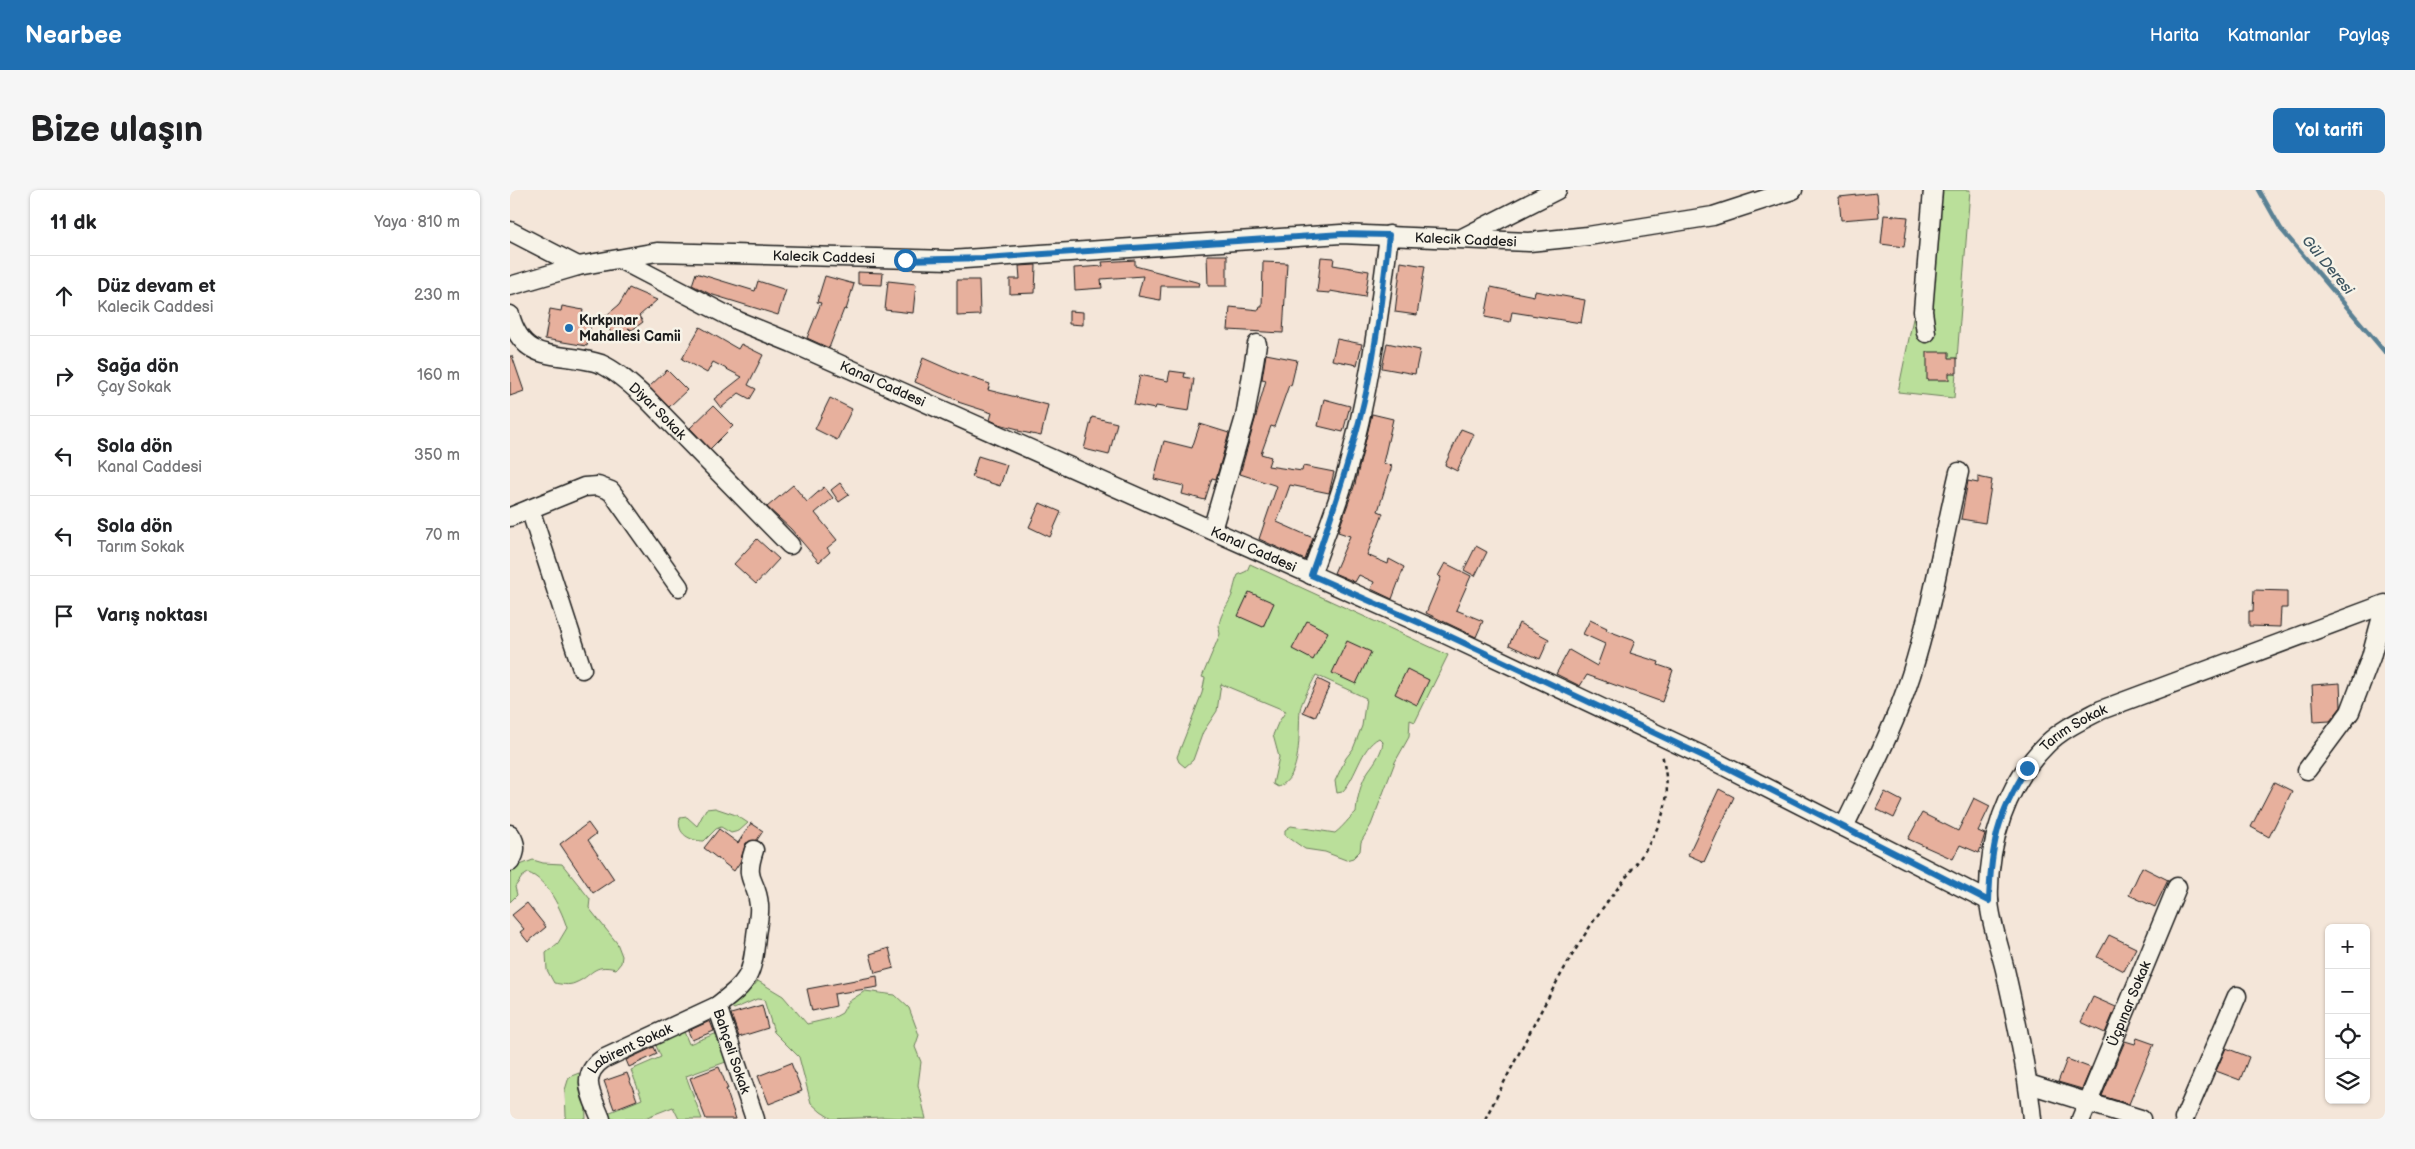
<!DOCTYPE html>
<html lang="tr">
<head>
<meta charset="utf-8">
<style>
	body { margin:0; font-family:"Balsamiq Sans",sans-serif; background:#f6f6f6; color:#202124 }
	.controls { position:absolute; right:15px; bottom:15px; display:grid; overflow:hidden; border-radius:8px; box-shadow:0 1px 4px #0004 }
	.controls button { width:45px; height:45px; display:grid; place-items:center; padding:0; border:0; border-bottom:1px solid #e0e0e0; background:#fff; color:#202124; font:25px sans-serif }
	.stop { position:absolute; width:15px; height:15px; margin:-11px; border:4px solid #1f6fb2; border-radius:50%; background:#fff }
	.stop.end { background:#1f6fb2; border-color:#fff; box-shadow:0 1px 5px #0008 }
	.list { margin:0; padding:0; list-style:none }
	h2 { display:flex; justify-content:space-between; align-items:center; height:65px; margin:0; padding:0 20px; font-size:21px }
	h2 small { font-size:16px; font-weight:400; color:#757577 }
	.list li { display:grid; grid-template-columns:32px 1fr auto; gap:15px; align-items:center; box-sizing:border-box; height:80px; padding:0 20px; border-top:1px solid #e0e0e0 }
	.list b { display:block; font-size:19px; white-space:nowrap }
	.list p { margin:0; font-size:16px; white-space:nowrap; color:#757577 }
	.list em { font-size:16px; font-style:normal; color:#757577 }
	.icon { flex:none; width:28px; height:28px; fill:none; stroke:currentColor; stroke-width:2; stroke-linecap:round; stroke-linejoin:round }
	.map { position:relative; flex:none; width:1875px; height:929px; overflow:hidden; border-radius:8px }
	header { display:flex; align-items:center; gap:30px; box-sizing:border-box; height:70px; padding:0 25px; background:#1f6fb2; color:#fff }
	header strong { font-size:24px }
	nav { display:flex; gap:28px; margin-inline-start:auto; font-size:18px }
	.intro { display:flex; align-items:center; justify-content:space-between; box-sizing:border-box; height:120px; padding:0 30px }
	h1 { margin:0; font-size:35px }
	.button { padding:12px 22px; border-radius:8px; background:#1f6fb2; color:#fff; font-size:18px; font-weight:700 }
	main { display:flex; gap:30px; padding:0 30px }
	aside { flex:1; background:#fff; border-radius:8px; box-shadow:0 1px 4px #0004 }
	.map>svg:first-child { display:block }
</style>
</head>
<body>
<header>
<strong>Nearbee</strong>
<nav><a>Harita</a><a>Katmanlar</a><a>Paylaş</a></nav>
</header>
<div class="intro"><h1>Bize ulaşın</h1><a class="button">Yol tarifi</a></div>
<main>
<aside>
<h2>11 dk<small>Yaya · 810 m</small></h2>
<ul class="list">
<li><svg class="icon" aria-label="ahead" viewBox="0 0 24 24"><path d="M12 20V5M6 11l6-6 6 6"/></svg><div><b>Düz devam et</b><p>Kalecik Caddesi</p></div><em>230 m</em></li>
<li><svg class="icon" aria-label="right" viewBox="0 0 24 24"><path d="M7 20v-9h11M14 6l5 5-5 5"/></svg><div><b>Sağa dön</b><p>Çay Sokak</p></div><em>160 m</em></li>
<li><svg class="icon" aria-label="left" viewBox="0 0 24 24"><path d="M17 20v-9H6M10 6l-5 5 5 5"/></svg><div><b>Sola dön</b><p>Kanal Caddesi</p></div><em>350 m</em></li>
<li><svg class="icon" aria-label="left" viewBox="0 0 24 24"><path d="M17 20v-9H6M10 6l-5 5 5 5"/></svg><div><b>Sola dön</b><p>Tarım Sokak</p></div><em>70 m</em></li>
<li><svg class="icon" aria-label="arrive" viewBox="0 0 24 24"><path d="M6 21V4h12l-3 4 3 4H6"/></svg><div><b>Varış noktası</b></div></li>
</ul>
</aside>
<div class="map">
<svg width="1875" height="929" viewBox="0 0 1875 929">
	<rect width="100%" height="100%" fill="#f4e6d9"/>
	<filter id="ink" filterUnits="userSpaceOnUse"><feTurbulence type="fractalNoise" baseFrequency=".02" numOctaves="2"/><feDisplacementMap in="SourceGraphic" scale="10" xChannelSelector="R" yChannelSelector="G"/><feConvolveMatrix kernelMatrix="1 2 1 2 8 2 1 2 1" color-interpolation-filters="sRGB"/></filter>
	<g filter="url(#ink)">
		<g fill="#badf9a" stroke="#6b7e5b">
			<polygon points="1416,0 1460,0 1444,208 1388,202 1407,109"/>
			<path d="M 740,374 L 938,465 L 905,532 L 900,530 L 899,547 L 885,572 L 861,635 L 851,652 L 850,661 L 843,668 L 836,670 L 815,662 L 795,659 L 775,645 L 775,640 L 781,636 L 825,643 C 834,636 838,629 846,622 C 847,609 851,591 859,580 C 865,572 872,562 873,552 L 869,548 C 850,558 847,587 832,602 L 827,603 L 825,591 L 836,568 L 843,559 L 852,536 L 856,508 L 806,485 C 802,493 791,512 790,520 C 788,543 793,587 768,597 L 763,594 L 769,567 L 763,545 L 768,533 L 776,521 L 711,494 L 707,521 L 693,542 L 683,570 L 675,577 L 669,572 L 667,567 L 692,503 L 695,488 L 692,487 L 710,444 C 706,428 717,418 722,405 C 724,398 725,391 728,385 L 737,381 Z"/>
			<path d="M 205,618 L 226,625 L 238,633 L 229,641 L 221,643 L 211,637 L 206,639 L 194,651 C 180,651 166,644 170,628 L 177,627 L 187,636 L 196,619 Z"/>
			<path d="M 23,670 L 33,673 L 52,674 L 80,709 L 79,718 L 107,753 L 112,766 L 111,773 L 106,779 C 82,773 83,786 65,793 C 59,796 50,794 44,793 L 37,780 L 36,763 L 48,753 L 57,738 C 52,721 37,689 18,683 L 12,687 L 5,697 L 7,705 L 0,712 L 0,679 Z"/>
			<polygon points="248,791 273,806 297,834 323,828 332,823 338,812 355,801 385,805 399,818 409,845 405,857 411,872 408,895 416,929 373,927 322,929 311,922 301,913 289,867 264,842 254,810 247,809 224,819 219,815 233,801 243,797"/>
			<polygon points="172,837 179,854 210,842 216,872 176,886 192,929 169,929 163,917 132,929 100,929 98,923 132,909 121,880 151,867 144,851"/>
			<polygon points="69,883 75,904 76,929 54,929 56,926 55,900 59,887"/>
		</g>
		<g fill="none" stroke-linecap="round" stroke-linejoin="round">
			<polyline stroke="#5a8194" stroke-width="4.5" points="1749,0 1771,39 1875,162"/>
		</g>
		<g fill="#e7b09d" stroke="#1c1c1c">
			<polygon points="1367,3 1369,27 1331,30 1329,7"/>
			<polygon points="1374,25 1398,27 1394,57 1371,54"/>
			<polygon points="697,65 717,65 717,96 698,96"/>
			<polygon points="811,67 824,68 823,75 859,81 855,107 820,101 820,103 807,102"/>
			<polygon points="625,70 625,76 690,93 689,96 651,96 650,110 628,106 633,86 591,89 592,98 565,100 564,78 593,76 592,72"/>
			<polygon points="753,72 777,73 773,143 718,140 720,117 749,120 750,117 752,117"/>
			<polygon points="891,72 915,76 907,125 885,122"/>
			<polygon points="526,75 525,103 500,104 500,89 510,89 509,76"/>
			<polygon points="348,82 373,83 372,95 348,94"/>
			<polygon points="186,83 245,101 248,91 276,100 268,125 200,104 182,95"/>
			<polygon points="315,86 344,94 336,120 334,119 319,158 297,148 311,113 307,112"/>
			<polygon points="447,90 469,90 470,125 447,126"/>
			<polygon points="378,91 406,94 403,123 375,120"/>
			<polygon points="981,97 1024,106 1025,101 1075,110 1071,133 1002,122 1000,132 975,127"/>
			<polygon points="119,98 147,110 129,126 133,132 122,140 118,138 121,141 107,151 92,129 109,115"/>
			<polygon points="52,116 73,120 72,125 82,127 77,156 35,149 40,119 51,121"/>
			<polygon points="559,121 573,122 573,135 559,134"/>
			<polygon points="190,137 228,159 231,154 253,165 238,195 246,199 240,209 229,203 211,218 204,209 232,187 203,172 197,183 172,169"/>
			<polygon points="827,149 852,154 847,175 822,170"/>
			<polygon points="877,153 910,160 905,184 872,178"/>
			<polygon points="1417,162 1439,162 1439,168 1447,168 1447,183 1439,183 1439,190 1417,190"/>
			<polygon points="756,164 787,170 781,196 779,195 764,237 761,236 751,264 761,267 758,276 792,281 793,276 824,282 819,303 780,295 767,332 803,348 795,370 749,349 767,296 730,284 756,190 752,189"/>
			<polygon points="0,166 2,166 14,201 0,206"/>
			<polygon points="413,168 447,183 480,194 478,200 538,215 531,246 508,241 508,239 489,234 480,230 482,223 448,212 449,211 405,192"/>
			<polygon points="157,180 177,200 159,217 139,197"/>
			<polygon points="660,181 675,183 674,187 684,189 679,221 646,216 645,219 624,215 630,185 658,191"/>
			<polygon points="320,208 342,219 327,250 305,239"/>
			<polygon points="814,209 840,216 833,242 808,236"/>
			<polygon points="203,216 223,236 200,259 180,238"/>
			<polygon points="862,224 883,229 873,273 882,276 868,321 873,323 857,365 878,374 879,369 894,377 882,409 861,399 864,392 849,385 845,392 824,383 840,346 828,342 845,294"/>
			<polygon points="582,227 607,233 599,265 574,259"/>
			<polygon points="690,234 719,243 706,289 702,288 695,310 672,304 674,296 644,289 654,251 682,258"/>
			<polygon points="951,239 964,244 947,281 935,275"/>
			<polygon points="468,266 497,275 490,296 462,287"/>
			<polygon points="1468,287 1482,290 1475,333 1451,329 1458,291 1468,293"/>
			<polygon points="330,293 339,305 329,312 321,300"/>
			<polygon points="283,295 297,312 314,297 323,308 305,323 327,350 317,358 320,362 309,372 281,339 257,317"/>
			<polygon points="530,313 551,322 540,347 519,337"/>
			<polygon points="247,349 269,369 246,394 224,374"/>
			<polygon points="966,356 977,362 965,386 954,380"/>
			<polygon points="935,373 961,386 946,420 973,431 966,447 916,423 931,387 928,386"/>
			<polygon points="1744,400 1777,401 1777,418 1771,418 1770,437 1739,436 1739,421 1743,421"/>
			<polygon points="739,402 764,413 753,437 728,426"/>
			<polygon points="1080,430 1097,438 1096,440 1125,451 1120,463 1149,472 1148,475 1163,480 1152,512 1077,485 1070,496 1046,484 1059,460 1087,476 1095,454 1073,444"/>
			<polygon points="797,431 818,442 803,470 782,459"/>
			<polygon points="1009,433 1039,449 1030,469 999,455"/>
			<polygon points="837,451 861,462 846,494 822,483"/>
			<polygon points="897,479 919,490 907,515 885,504"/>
			<polygon points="808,489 820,495 805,527 793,522"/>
			<polygon points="1830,493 1831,517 1820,531 1804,532 1802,495"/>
			<polygon points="1764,592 1782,601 1759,647 1741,637"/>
			<polygon points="1209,599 1224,607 1194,672 1178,665"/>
			<polygon points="1375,602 1392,611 1384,628 1366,619"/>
			<polygon points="1464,608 1480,616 1468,641 1475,644 1469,663 1450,655 1443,669 1398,649 1412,623 1448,641"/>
			<polygon points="78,633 86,644 78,650 104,689 83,703 50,654"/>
			<polygon points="241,633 253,641 247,650 236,653 230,672 224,681 194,658 209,639 228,653"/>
			<polygon points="1632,677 1658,690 1645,717 1619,705"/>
			<polygon points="17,713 36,737 18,752 10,742 14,739 2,725"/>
			<polygon points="1599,745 1626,758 1614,781 1587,767"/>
			<polygon points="379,758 384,778 365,783 360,764"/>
			<polygon points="367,786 368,797 324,804 326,816 302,821 297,799"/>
			<polygon points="1583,807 1606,817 1595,843 1571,832"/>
			<polygon points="252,815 258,838 229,847 221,824"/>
			<polygon points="200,831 204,841 182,850 178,841"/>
			<polygon points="1627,848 1644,854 1619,914 1592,906 1615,851 1625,854"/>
			<polygon points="144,857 147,864 119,877 116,870"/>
			<polygon points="1716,858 1739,867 1730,890 1706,881"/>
			<polygon points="1557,869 1581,878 1572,899 1548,892"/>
			<polygon points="281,873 292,901 259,914 248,886"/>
			<polygon points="209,877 218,899 216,899 226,929 196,929 180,888"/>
			<polygon points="117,883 127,910 104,919 94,891"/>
		</g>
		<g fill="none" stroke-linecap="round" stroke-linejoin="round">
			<g stroke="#1c1c1c" stroke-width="21">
				<g id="minor">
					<polyline points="0,41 68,76"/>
					<polyline points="952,48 1047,0"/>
					<path id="s1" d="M 109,69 L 228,131 L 282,153 L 937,445 L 1208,573 L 1479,711"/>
					<path id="s2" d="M 0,96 L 68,76 L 147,62 L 440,70 L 831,44 L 1019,52 L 1078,46 L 1203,26 L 1283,0"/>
					<path id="s3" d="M 0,125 C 14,177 52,160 91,174 C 107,181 121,195 135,207 L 280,355"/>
					<polyline points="1416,143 1413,121 1423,0"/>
					<polyline points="20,319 72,479"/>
					<polyline points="0,327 74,297 88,296 101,301 169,397"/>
					<polyline points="702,340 735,227 747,154"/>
					<path d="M 801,385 C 812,353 825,321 835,288 C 858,209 869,127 879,45"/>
					<polyline points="1797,580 1840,522 1861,467 1875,415"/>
					<path d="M 1334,637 C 1358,587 1384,538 1401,485 C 1422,419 1433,349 1449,282"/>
					<path d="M 0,644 C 7,654 7,662 0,672"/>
					<path id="s4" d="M 244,660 C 233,693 247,688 249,715 C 250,725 247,736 246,746 C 242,787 239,791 207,816 L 245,929"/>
					<polyline points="1519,894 1631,929"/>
					<path id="s5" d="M 91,929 C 82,906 68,886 93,869 L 207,816"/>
					<path id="s6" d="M 1522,929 C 1517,880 1507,832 1496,784 C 1491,761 1480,732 1479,710 C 1477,654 1496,594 1537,554 C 1552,539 1572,530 1591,520 L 1875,414"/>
					<path id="s7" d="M 1571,929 L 1667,697"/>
					<polyline points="1674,929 1727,806"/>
				</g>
			</g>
			<path stroke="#1c1c1c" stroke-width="2.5" stroke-dasharray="4 4" stroke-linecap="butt" d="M 975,929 C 1010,863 1042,794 1083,732 C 1107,695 1139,666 1153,623 C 1160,602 1156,585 1152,563"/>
			<use href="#minor" stroke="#f7f3e8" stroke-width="18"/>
		</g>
	</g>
	<g fill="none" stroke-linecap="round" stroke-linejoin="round" filter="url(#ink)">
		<path stroke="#1f6fb2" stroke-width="6" d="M 395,70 L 475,68 L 832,44 L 879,45 C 873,98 867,151 856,203 C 842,265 822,325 801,385 L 937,445 L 1208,573 L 1479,711 C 1481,655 1487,626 1517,578"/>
	</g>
	<circle fill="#1f6fb2" stroke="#f7f3e8" stroke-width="2" cx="59" cy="138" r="5"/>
	<g text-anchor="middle" stroke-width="5" stroke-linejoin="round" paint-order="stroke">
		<g font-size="14" fill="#1c1c1c" stroke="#f7f3e8">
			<text dy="5" stroke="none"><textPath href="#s2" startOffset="961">Kalecik Caddesi</textPath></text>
			<text dy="5" stroke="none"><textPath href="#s2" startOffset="318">Kalecik Caddesi</textPath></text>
			<text dy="5" stroke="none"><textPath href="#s1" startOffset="292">Kanal Caddesi</textPath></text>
			<text dy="5" stroke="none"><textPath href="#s3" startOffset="186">Diyar Sokak</textPath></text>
			<text dy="5" stroke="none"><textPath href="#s1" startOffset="698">Kanal Caddesi</textPath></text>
			<text dy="5" stroke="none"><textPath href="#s6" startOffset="426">Tarım Sokak</textPath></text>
			<text dy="5" stroke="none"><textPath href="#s7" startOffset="125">Üçpınar Sokak</textPath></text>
			<text dy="5" stroke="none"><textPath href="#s5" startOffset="96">Labirent Sokak</textPath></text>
			<text dy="5" stroke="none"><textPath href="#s4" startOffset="220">Bahçeli Sokak</textPath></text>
		</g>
		<g font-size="14" font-weight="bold" fill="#1c1c1c" stroke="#f7f3e8" text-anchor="start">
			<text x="69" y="135">Kırkpınar<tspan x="69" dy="16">Mahallesi Camii</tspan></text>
		</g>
		<g font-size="15" font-style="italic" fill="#405762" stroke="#f7f3e8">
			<text transform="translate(1818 75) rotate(50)" y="5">Gül Deresi</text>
		</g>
	</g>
</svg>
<div class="controls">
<button>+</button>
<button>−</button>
<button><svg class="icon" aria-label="locate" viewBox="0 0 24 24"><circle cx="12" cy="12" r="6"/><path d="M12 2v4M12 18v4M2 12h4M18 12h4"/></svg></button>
<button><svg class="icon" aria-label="layers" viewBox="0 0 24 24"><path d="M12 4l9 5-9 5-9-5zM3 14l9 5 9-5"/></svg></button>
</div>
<div class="stop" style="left:395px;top:70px"></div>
<div class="stop end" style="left:1517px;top:578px"></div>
</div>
</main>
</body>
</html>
